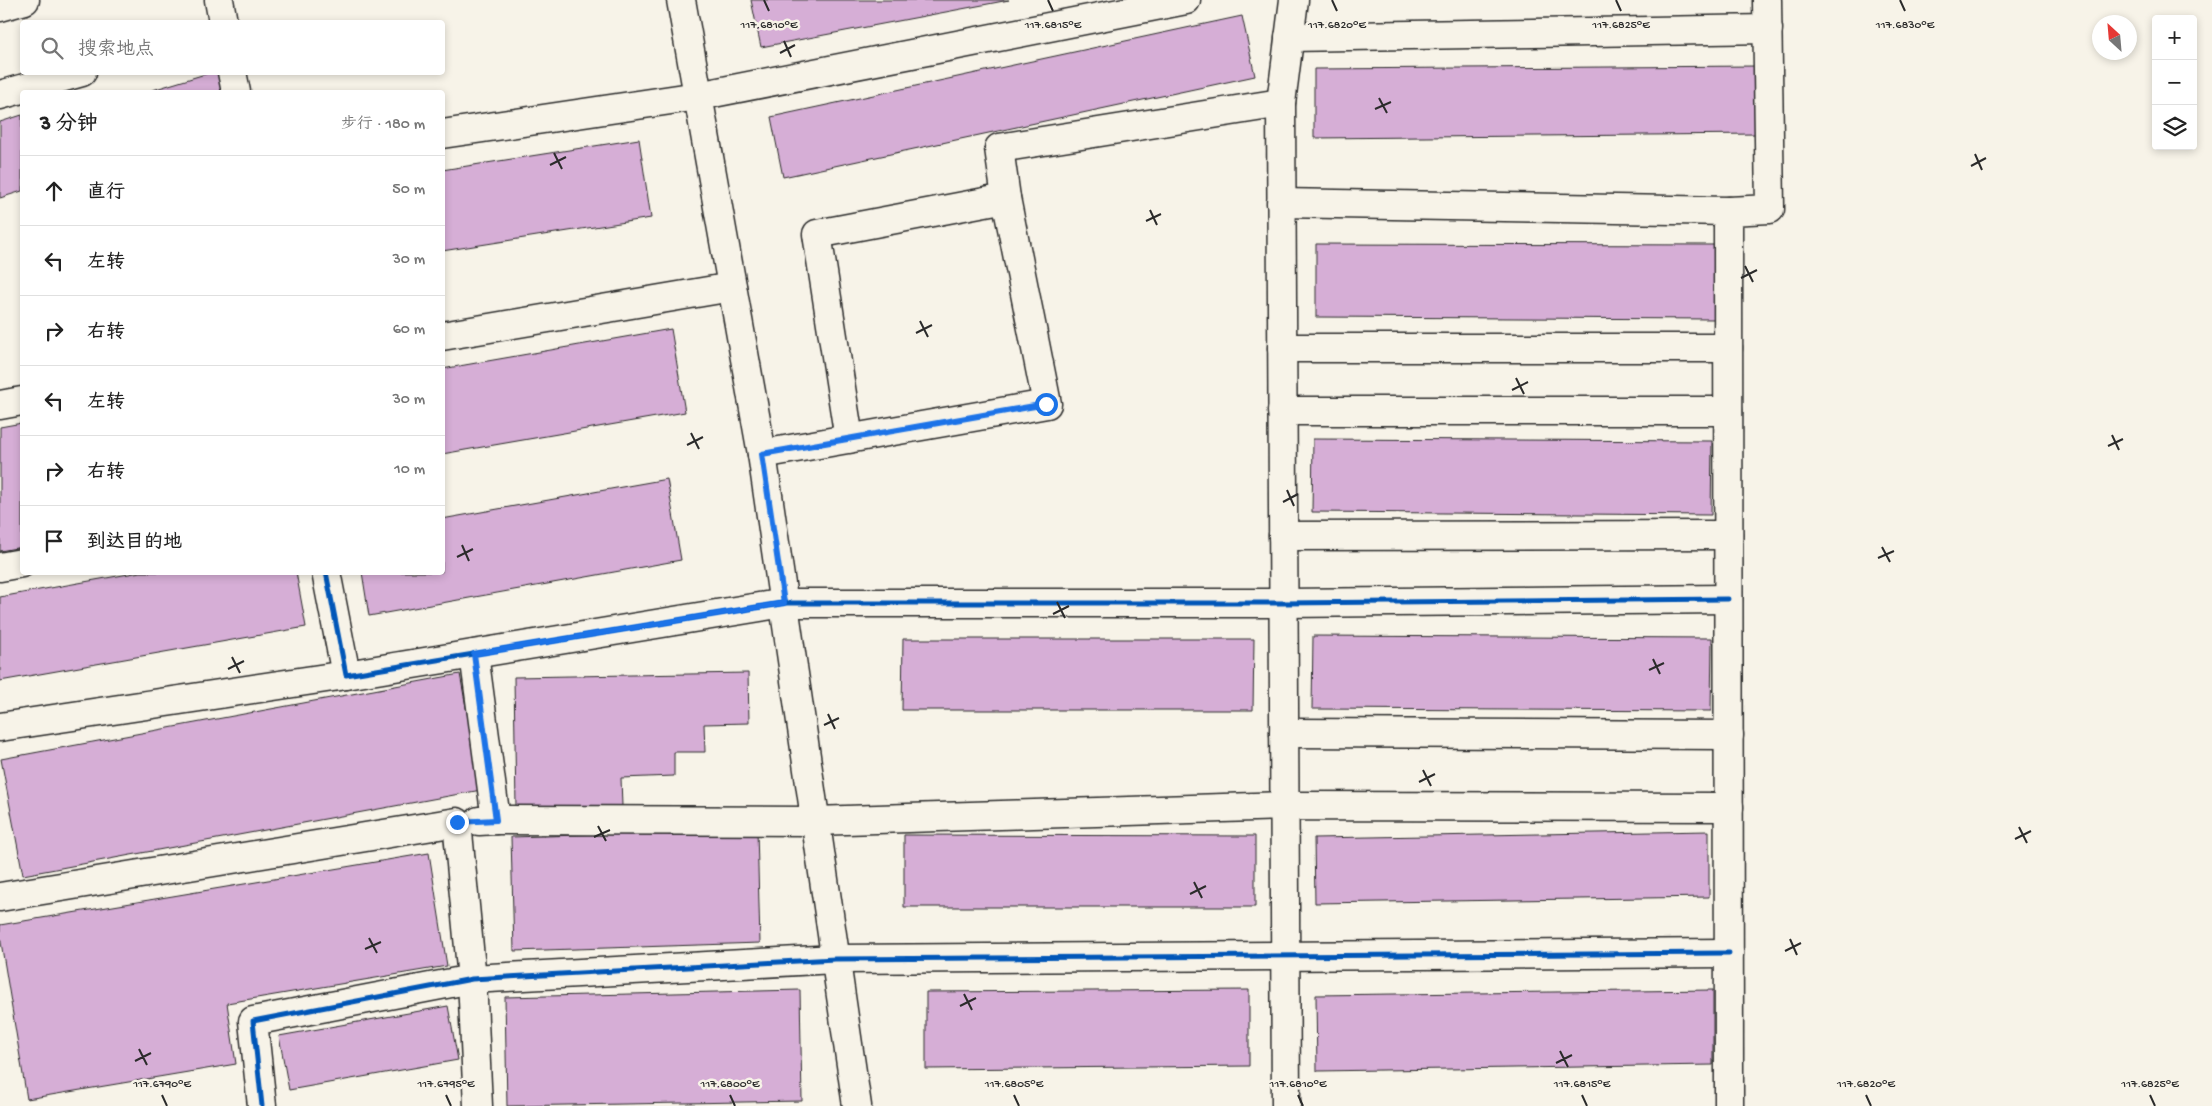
<!DOCTYPE html>
<html lang="zh">
<head>
<meta charset="utf-8">
<style>
	body { margin:0; font-family:"Gochi Hand","LXGW WenKai TC",sans-serif; background:#f2f2f2; color:#222 }
	.controls { position:absolute; right:15px; top:15px; display:grid; overflow:hidden; border-radius:5px; box-shadow:0 2px 8px #0003 }
	.controls button { width:45px; height:45px; display:grid; place-items:center; padding:0; border:0; border-bottom:1px solid #e0e0e0; background:#fff; color:#222; font:25px sans-serif }
	.compass { position:absolute; left:2092px; top:15px; width:45px; height:45px; border-radius:50%; background:#fff; box-shadow:0 2px 8px #0003; rotate:334deg }
	.stop { position:absolute; width:15px; height:15px; margin:-11px; border:4px solid #1a73e8; border-radius:50%; background:#fff }
	.stop.end { background:#1a73e8; border-color:#fff; box-shadow:0 1px 5px #0008 }
	.list { margin:0; padding:0; list-style:none }
	h2 { display:flex; justify-content:space-between; align-items:center; height:65px; margin:0; padding:0 20px; font-size:21px }
	h2 small { font-size:16px; font-weight:400; color:#767676 }
	.list li { display:grid; grid-template-columns:32px 1fr auto; gap:15px; align-items:center; box-sizing:border-box; height:70px; padding:0 20px; border-top:1px solid #e0e0e0 }
	.list b { display:block; font-size:19px; white-space:nowrap }
	.list em { font-size:16px; font-style:normal; color:#767676 }
	.icon { flex:none; width:28px; height:28px; fill:none; stroke:currentColor; stroke-width:2; stroke-linecap:round; stroke-linejoin:round }
	.map { position:relative; flex:none; width:2212px; height:1106px; overflow:hidden }
	.search { position:absolute; background:#fff; box-shadow:0 2px 8px #0003; left:20px; top:20px; width:425px; height:55px; display:flex; align-items:center; gap:12px; box-sizing:border-box; padding:0 18px; border-radius:5px; color:#767676; font-size:19px }
	.panel { position:absolute; background:#fff; box-shadow:0 2px 8px #0003; left:20px; top:90px; width:425px; height:485px; border-radius:5px }
	.map>svg:first-child { display:block }
</style>
</head>
<body>
<div class="map">
<svg width="2212" height="1106" viewBox="0 0 2212 1106">
	<rect width="100%" height="100%" fill="#f7f3e8"/>
	<filter id="ink" filterUnits="userSpaceOnUse"><feTurbulence type="fractalNoise" baseFrequency=".02" numOctaves="2"/><feDisplacementMap in="SourceGraphic" scale="10" xChannelSelector="R" yChannelSelector="G"/><feConvolveMatrix kernelMatrix="1 2 1 2 8 2 1 2 1" color-interpolation-filters="sRGB"/></filter>
	<g filter="url(#ink)">
		<g fill="#d6aed6" stroke="#2b2b2b">
			<polygon points="751,0 1009,0 761,47"/>
			<polygon points="1242,16 1255,76 783,177 771,117"/>
			<polygon points="1758,66 1758,134 1314,138 1314,69"/>
			<polygon points="212,72 220,72 226,92 146,92"/>
			<polygon points="22,115 22,191 0,198 0,122"/>
			<polygon points="639,139 651,218 442,251 442,170"/>
			<polygon points="1316,244 1716,245 1715,319 1316,317"/>
			<polygon points="671,329 685,412 442,454 442,369"/>
			<polygon points="22,423 22,547 0,551 0,427"/>
			<polygon points="1313,439 1712,441 1711,515 1312,512"/>
			<polygon points="667,479 681,560 369,616 362,572 442,572 442,519"/>
			<polygon points="140,572 296,572 306,627 0,681 0,597"/>
			<polygon points="1313,636 1712,638 1711,711 1312,709"/>
			<polygon points="903,639 1254,639 1253,710 902,710"/>
			<polygon points="748,673 749,723 704,724 705,752 674,752 674,776 621,778 622,806 516,808 514,677"/>
			<polygon points="460,674 481,790 23,875 1,759"/>
			<polygon points="757,830 760,943 514,951 511,837"/>
			<polygon points="1709,831 1709,897 1315,903 1314,838"/>
			<polygon points="904,835 1255,836 1255,907 904,907"/>
			<polygon points="429,853 447,966 227,1003 236,1064 27,1099 0,936 0,925"/>
			<polygon points="800,990 802,1101 507,1106 505,997"/>
			<polygon points="1249,990 1249,1066 926,1069 926,992"/>
			<polygon points="1713,990 1713,1065 1317,1071 1316,995"/>
			<polygon points="448,1006 458,1060 289,1090 279,1036"/>
		</g>
		<g fill="none" stroke-linecap="round" stroke-linejoin="round">
			<g stroke="#2b2b2b" stroke-width="31">
				<g id="minor">
					<polyline points="219,0 223,22"/>
					<polyline points="681,0 762,454 857,1106"/>
					<polyline points="0,7 25,0"/>
					<polyline points="1289,37 1768,29"/>
					<polyline points="232,72 236,92"/>
					<polyline points="0,95 82,72"/>
					<polyline points="442,134 698,96 1186,0"/>
					<polyline points="1006,198 999,148 1281,103"/>
					<polyline points="1281,203 1728,211"/>
					<polyline points="442,336 732,287"/>
					<polyline points="1282,348 1728,348"/>
					<polyline points="0,405 22,401"/>
					<polyline points="1282,411 1728,411"/>
					<polyline points="762,454 1047,404 1006,198 817,234 849,439"/>
					<polyline points="1283,536 1728,535"/>
					<polyline points="0,567 22,563"/>
					<polyline points="326,572 346,675 784,603 1283,603 1728,599"/>
					<polyline points="474,654 496,820 479,821"/>
					<polyline points="0,727 346,675"/>
					<polyline points="1284,733 1729,735"/>
					<polyline points="496,820 815,821 1284,806 1729,807"/>
					<polyline points="0,897 457,822 472,979 478,1106"/>
					<polyline points="262,1106 253,1021 472,979 835,959 1729,953"/>
					<polyline points="1286,1106 1281,103 1294,0"/>
					<polyline points="1729,1106 1728,211 1770,209 1767,0"/>
				</g>
			</g>
			<use href="#minor" stroke="#f7f3e8" stroke-width="28"/>
			<g stroke="#f7f3e8" stroke-width="8">
				<g id="cycleway">
					<polyline points="326,572 346,675 784,603 1283,603 1728,599"/>
					<polyline points="262,1106 253,1021 472,979 835,959 1729,953"/>
				</g>
			</g>
			<use href="#cycleway" stroke="#0057b8" stroke-width="5"/>
		</g>
	</g>
	<g fill="none" stroke-linecap="round" stroke-linejoin="round" filter="url(#ink)">
		<polyline stroke="#1a73e8" stroke-width="6" points="457,822 496,820 474,654 784,603 762,454 1046,404"/>
	</g>
	<path fill="none" stroke="#2b2b2b" stroke-width="2" d="M 764,0 L 769,11M 1048,0 L 1053,11M 1332,0 L 1337,11M 1616,0 L 1621,11M 1900,0 L 1905,11M 784,41 L 791,57M 780,53 L 795,45M 1379,98 L 1387,113M 1375,109 L 1391,102M 554,153 L 562,169M 1975,154 L 1982,170M 550,165 L 566,157M 1971,166 L 1986,158M 1150,210 L 1157,225M 1146,221 L 1161,214M 1745,266 L 1753,282M 1741,278 L 1757,270M 920,321 L 928,337M 916,333 L 932,325M 1516,378 L 1524,394M 1512,390 L 1528,382M 691,433 L 699,449M 2112,435 L 2119,450M 687,445 L 703,437M 2108,446 L 2123,439M 1287,490 L 1294,506M 1283,502 L 1298,494M 462,545 L 469,561M 1882,547 L 1890,562M 457,557 L 473,549M 1878,558 L 1894,551M 1057,602 L 1065,618M 1053,614 L 1069,606M 232,657 L 240,673M 1653,659 L 1660,674M 228,669 L 244,661M 1649,670 L 1664,663M 828,714 L 835,729M 824,725 L 839,718M 1423,770 L 1431,786M 1419,782 L 1435,774M 598,826 L 606,841M 2019,827 L 2027,843M 594,837 L 610,830M 2015,839 L 2031,831M 1194,882 L 1202,898M 1190,894 L 1206,886M 369,938 L 377,953M 1790,939 L 1797,955M 365,949 L 381,942M 1785,951 L 1801,943M 964,994 L 972,1010M 960,1006 L 976,998M 139,1049 L 147,1065M 1560,1051 L 1568,1067M 135,1061 L 151,1053M 1556,1063 L 1572,1055M 162,1095 L 167,1106M 446,1095 L 451,1106M 730,1095 L 735,1106M 1014,1095 L 1019,1106M 1298,1095 L 1303,1106M 1582,1095 L 1587,1106M 1866,1095 L 1871,1106M 2150,1095 L 2155,1106"/>
	<g font-size="12" text-anchor="middle" fill="#2b2b2b" stroke="#f7f3e8" stroke-width="5" stroke-linejoin="round" paint-order="stroke">
		<text x="769" y="28">117.6810°E</text>
		<text x="1053" y="28">117.6815°E</text>
		<text x="1337" y="28">117.6820°E</text>
		<text x="1621" y="28">117.6825°E</text>
		<text x="1905" y="28">117.6830°E</text>
		<text x="162" y="1087">117.6790°E</text>
		<text x="446" y="1087">117.6795°E</text>
		<text x="730" y="1087">117.6800°E</text>
		<text x="1014" y="1087">117.6805°E</text>
		<text x="1298" y="1087">117.6810°E</text>
		<text x="1582" y="1087">117.6815°E</text>
		<text x="1866" y="1087">117.6820°E</text>
		<text x="2150" y="1087">117.6825°E</text>
	</g>
</svg>
<div class="controls">
<button>+</button>
<button>−</button>
<button><svg class="icon" aria-label="layers" viewBox="0 0 24 24"><path d="M12 4l9 5-9 5-9-5zM3 14l9 5 9-5"/></svg></button>
</div>
<svg class="compass" viewBox="-18 -18 36 36"><path d="M0-13l5 13h-10z" fill="#e53935"/><path d="M0 13l5-13h-10z" fill="#767676"/></svg>
<div class="stop" style="left:1046px;top:404px"></div>
<div class="stop end" style="left:457px;top:822px"></div>
<div class="search"><svg class="icon" aria-label="search" viewBox="0 0 24 24"><circle cx="10" cy="10" r="6"/><path d="M15 15l6 6"/></svg>搜索地点</div>
<section class="panel">
<h2>3 分钟<small>步行 · 180 m</small></h2>
<ul class="list">
<li><svg class="icon" aria-label="ahead" viewBox="0 0 24 24"><path d="M12 20V5M6 11l6-6 6 6"/></svg><div><b>直行</b></div><em>50 m</em></li>
<li><svg class="icon" aria-label="left" viewBox="0 0 24 24"><path d="M17 20v-9H6M10 6l-5 5 5 5"/></svg><div><b>左转</b></div><em>30 m</em></li>
<li><svg class="icon" aria-label="right" viewBox="0 0 24 24"><path d="M7 20v-9h11M14 6l5 5-5 5"/></svg><div><b>右转</b></div><em>60 m</em></li>
<li><svg class="icon" aria-label="left" viewBox="0 0 24 24"><path d="M17 20v-9H6M10 6l-5 5 5 5"/></svg><div><b>左转</b></div><em>30 m</em></li>
<li><svg class="icon" aria-label="right" viewBox="0 0 24 24"><path d="M7 20v-9h11M14 6l5 5-5 5"/></svg><div><b>右转</b></div><em>10 m</em></li>
<li><svg class="icon" aria-label="arrive" viewBox="0 0 24 24"><path d="M6 21V4h12l-3 4 3 4H6"/></svg><div><b>到达目的地</b></div></li>
</ul>
</section>
</div>
</body>
</html>
